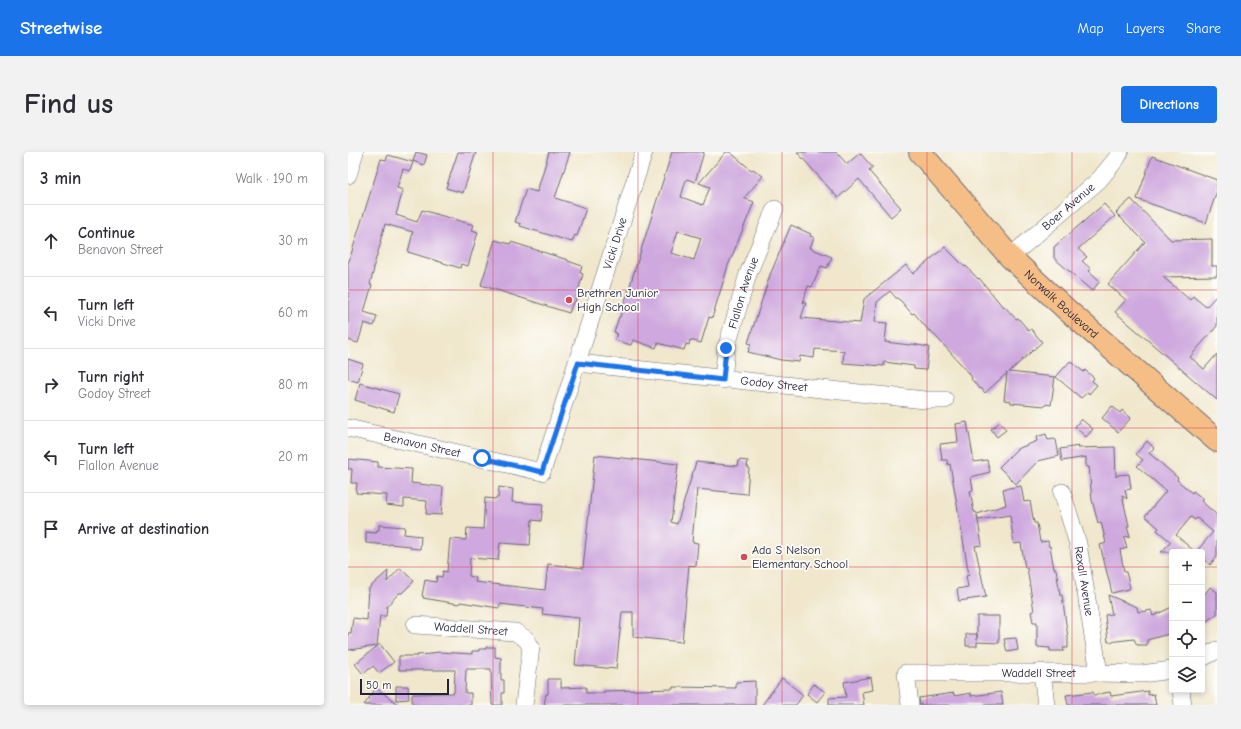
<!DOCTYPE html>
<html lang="en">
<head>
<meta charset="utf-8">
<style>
	body { margin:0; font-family:"Comic Neue",sans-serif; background:#f2f2f3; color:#2b2b33 }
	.controls { position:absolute; right:12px; bottom:12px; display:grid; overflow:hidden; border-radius:4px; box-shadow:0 2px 6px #0003 }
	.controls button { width:36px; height:36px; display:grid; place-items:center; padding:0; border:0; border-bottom:1px solid #e1e1e2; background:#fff; color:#2b2b33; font:20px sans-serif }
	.scale { position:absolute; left:12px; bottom:10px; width:89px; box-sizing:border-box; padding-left:4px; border:2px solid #22223b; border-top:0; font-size:11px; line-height:14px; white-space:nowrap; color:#22223b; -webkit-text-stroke:3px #fdfcf7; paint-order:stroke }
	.stop { position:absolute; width:12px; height:12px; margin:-9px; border:3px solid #1a73e8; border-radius:50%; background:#fff }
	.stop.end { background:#1a73e8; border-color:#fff; box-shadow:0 1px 4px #0008 }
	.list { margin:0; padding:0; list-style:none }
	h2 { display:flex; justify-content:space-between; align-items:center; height:52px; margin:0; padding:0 16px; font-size:17px }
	h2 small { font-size:13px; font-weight:400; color:#7c7c81 }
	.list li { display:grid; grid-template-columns:26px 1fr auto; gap:12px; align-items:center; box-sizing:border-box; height:72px; padding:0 16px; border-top:1px solid #e1e1e2 }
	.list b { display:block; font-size:15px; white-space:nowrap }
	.list p { margin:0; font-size:13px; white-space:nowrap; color:#7c7c81 }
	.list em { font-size:13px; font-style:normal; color:#7c7c81 }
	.icon { flex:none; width:22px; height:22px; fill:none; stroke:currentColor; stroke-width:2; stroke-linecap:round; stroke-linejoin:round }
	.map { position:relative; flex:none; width:869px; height:553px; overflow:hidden; border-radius:4px }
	header { display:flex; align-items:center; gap:24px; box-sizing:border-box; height:56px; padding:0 20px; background:#1a73e8; color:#fff }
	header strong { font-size:19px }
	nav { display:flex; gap:22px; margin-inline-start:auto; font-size:14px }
	.intro { display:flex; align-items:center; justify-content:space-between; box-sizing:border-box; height:96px; padding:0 24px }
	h1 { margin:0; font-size:28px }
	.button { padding:10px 18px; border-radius:4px; background:#1a73e8; color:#fff; font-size:14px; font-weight:700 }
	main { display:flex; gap:24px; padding:0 24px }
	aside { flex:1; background:#fff; border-radius:4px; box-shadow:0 2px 6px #0003 }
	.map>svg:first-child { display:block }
</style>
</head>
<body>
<header>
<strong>Streetwise</strong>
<nav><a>Map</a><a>Layers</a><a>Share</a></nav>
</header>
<div class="intro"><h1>Find us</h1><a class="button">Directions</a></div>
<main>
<aside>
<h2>3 min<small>Walk · 190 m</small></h2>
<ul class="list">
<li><svg class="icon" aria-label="ahead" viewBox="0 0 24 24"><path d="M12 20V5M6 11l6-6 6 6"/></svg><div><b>Continue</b><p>Benavon Street</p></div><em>30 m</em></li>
<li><svg class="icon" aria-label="left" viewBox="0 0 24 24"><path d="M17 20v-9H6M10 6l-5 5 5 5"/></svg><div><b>Turn left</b><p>Vicki Drive</p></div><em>60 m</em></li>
<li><svg class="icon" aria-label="right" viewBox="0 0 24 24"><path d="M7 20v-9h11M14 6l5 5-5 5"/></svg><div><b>Turn right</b><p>Godoy Street</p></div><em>80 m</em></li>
<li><svg class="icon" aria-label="left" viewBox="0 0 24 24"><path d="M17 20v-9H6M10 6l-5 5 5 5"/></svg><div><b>Turn left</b><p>Flallon Avenue</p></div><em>20 m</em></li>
<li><svg class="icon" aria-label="arrive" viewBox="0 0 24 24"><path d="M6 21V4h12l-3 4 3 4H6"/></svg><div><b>Arrive at destination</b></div></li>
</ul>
</aside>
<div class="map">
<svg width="869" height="553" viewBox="0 0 869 553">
	<rect width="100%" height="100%" fill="#fdfcf7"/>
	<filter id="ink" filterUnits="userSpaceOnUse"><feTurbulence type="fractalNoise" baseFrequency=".025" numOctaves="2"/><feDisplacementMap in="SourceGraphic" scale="8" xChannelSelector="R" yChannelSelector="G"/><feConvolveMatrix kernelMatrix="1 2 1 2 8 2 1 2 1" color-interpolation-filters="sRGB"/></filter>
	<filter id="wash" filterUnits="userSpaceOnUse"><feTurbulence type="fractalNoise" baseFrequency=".012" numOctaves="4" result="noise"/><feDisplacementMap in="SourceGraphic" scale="16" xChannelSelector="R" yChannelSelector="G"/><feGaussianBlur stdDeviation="0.9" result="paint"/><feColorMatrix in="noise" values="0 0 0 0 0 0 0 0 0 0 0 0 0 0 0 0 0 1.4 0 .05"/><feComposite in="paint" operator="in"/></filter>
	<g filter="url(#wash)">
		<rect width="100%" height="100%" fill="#f0e7cc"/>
		<g id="blocks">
			<g fill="#cea8de" fill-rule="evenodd">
				<polygon points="68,0 79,3 76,13 65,9"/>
				<polygon points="110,0 128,0 115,41 98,36"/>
				<polygon points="201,0 222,0 207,46 238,56 229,84 227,83 224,90 172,74 173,72 167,70 178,37 189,40"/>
				<path d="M 324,0 L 356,0 L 347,30 L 339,27 L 338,28 L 333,45 L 355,53 L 362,35 L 351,31 L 378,0 L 382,0 L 402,17 L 404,18 L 405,17 L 415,24 L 396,46 L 406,50 L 380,114 L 364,166 L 361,165 L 353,191 L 342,188 L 341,193 L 338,192 L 336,198 L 310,191 L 308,196 L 285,188 L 283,193 L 267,188 L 269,181 L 266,180 L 271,165 L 272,165 ZM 330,79 L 353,86 L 346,108 L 323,101 Z"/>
				<polygon points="449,0 488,0 499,12 512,1 525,16 521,19 553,56 543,65 511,27 490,46"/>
				<polygon points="40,3 65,10 62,19 55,17 49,36 55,38 48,63 69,70 74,58 126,73 124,78 130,80 120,114 113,112 112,116 60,100 65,80 37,72 32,90 33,90 25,116 26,117 22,132 24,133 16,160 29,164 26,174 16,171 10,191 0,188 0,112 33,7 38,8"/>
				<polygon points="804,4 869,28 869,39 858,71 789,47"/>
				<polygon points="783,47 823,88 864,87 864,114 869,114 869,124 815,125 842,148 845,144 858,155 869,143 869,174 842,205 856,217 869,202 869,248 767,160 778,148 760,132 797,90 768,61"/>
				<polygon points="756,52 767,64 730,97 739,105 734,109 743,117 741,119 752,129 744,139 706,106 706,95"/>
				<polygon points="443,73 463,82 462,84 466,85 462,96 484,105 479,116 473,114 464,135 460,134 455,151 458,151 453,166 512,171 516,147 558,113 565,122 597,95 617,115 618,114 630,127 631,126 655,155 656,154 668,167 670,166 681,179 683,177 694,190 661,220 707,225 703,253 698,252 697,254 663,251 663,249 656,248 659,221 637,241 633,236 632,237 623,227 624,226 621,221 582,178 582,180 566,161 564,162 553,149 549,146 548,146 542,139 529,150 527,170 539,171 537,190 562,193 564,192 581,195 578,218 566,217 566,214 536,210 536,214 495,211 496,199 467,197 466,206 452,204 451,210 433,208 400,200 403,192 400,191 422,123"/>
				<polygon points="147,88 162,92 163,90 220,108 220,109 234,114 232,121 235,122 227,150 225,150 221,161 133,133"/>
				<polygon points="0,207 15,212 10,230 0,227"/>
				<polygon points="722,209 736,220 737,218 746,226 744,229 749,233 741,242 740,240 733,246 708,225"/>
				<polygon points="12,231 51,242 46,260 7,248"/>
				<polygon points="764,254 772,261 774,258 783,266 770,280 754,266"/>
				<polygon points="733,267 745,277 738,285 727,275"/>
				<polygon points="619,270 626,310 639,308 642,320 623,325 625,338 622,339 626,360 628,360 629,362 658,353 655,337 673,334 676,350 682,349 686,371 689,371 692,390 700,389 701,395 702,394 706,417 708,417 712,443 714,443 720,486 720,496 715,496 716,499 702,499 702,496 689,495 689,470 685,470 683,460 686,459 679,416 677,416 673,391 666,392 662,363 630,368 629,363 634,393 627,394 638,445 611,449 609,437 620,435 618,424 621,423 602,312 600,313 599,308 594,308 592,292 610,290 608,272"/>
				<polygon points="652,270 658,278 649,285 643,277"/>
				<polygon points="698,282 700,288 706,287 708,288 711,304 690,309 668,332 651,315 669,297 689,289 688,285"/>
				<polygon points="799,289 806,296 801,301 830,326 829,328 844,341 845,339 855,347 853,349 869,363 869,404 862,413 854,406 854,400 848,400 865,380 849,366 847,368 843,365 828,383 847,400 813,400 823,390 809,378 811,376 797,364 818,339 789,314 795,308 788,302"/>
				<polygon points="731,294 729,296 767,295 768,325 770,323 781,322 783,337 777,338 779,347 774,343 781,374 779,374 782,384 776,385 779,396 772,398 776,420 778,420 782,435 781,437 764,441 752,393 758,391 753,370 750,371 744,348 741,315 738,315 738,305 714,309 712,297"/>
				<polygon points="247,303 330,312 323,370 329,372 348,310 390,314 391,308 400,309 399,315 401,315 399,342 349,337 344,390 350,391 348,414 341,413 334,490 285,485 285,460 274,460 268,517 227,513 231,466 194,462 195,457 152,452 151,456 112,450 111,452 75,446 76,445 74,444 77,428 88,430 89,424 94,425 95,419 99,420 102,387 118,388 119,376 135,377 137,346 147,347 147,346 150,346 151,335 165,337 164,350 195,352 193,369 184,368 182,393 152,391 150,408 122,406 121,424 128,426 127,430 197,438 200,412 235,416"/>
				<polygon points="0,307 30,310 30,315 64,317 63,331 95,335 93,363 78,362 79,349 56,347 56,355 38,353 39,343 8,341 9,331 3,331 4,317 0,317"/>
				<polygon points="31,373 57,375 56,382 73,384 72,397 62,396 62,394 41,392 41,393 18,391 18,380 28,381 29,378 31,378"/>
				<polygon points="52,416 66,429 54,441 51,441 39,454 38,464 32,464 29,494 0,498 0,481 3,481 5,466 19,468 21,436 40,419 39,430"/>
				<polygon points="862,435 869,440 869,462 854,472 854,446"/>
				<polygon points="760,443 789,455 790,460 794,459 795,460 803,458 805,464 824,455 824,481 799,488 799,493 789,493 786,487 760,490 757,463 764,462"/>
				<polygon points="629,464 651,464 651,491 629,490 629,494 618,494 618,482 629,482 629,488"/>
				<polygon points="668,486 670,498 659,500 656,487"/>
				<polygon points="32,492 46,510 31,521 25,514 15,522 7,512"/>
				<polygon points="138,495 147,495 147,505 153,506 153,528 156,528 156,541 154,541 154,553 144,553 143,517 118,517 117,541 123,541 123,553 64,553 64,542 106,541 107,518 51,518 51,504 70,504 69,503 83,502 83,501 92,500 124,502 124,499 131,499 131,497 138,497"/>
				<polygon points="523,525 525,538 514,540 516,553 481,553 481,546 498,545 496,530"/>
				<polygon points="434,526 455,543 448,553 414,553"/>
				<polygon points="200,527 213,527 213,536 238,535 238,541 256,541 256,539 325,537 325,535 388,536 388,530 407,529 407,553 196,553 198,542 200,542"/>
				<polygon points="466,532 477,540 469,550 459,542"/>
				<polygon points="48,534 60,534 61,547 48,548"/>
				<polygon points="28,536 51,553 16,553"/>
				<polygon points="800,539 800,543 806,542 808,553 720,553 718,543 745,540 746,543 762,540 763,544"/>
				<polygon points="653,540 655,553 572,553 571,546 606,541 606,544 623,541 623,544"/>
			</g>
		</g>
	</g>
	<g filter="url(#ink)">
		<use href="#blocks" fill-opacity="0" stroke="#6a676e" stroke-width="1"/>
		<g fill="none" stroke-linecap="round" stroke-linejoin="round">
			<g stroke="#6a676e" stroke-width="18">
				<g id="minor">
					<polyline points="0,23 7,0"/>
					<path id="s1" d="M 662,105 L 751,28 L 769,6 L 772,0"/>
					<path id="s2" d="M 230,211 L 577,248 L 597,248"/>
					<path id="s3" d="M 375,228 L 378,197 L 400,122 L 427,57"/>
					<path id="s4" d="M 0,276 L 194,320 L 296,0"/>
					<path id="s5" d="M 714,340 L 730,392 L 751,521"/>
					<path id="s6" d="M 67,473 L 167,480 L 178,487 L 183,495 L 176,553"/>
					<polyline points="854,506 869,498"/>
					<polyline points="694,520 698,553"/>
					<polyline points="833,538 835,553"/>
					<path id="s7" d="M 562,553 L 558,521 L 751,521 L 793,522 L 824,518"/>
				</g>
			</g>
			<g stroke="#6a676e" stroke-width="24">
				<g id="major">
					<path id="s8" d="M 572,0 L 662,105 L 719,158 L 869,289"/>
				</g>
			</g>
			<use href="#minor" stroke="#fff" stroke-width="17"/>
			<use href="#major" stroke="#f6be87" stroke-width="22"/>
		</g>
	</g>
	<g fill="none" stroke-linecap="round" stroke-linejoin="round" filter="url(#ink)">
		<polyline stroke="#1a73e8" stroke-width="5" points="134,306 194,320 230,211 375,228 378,196"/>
	</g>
	<path fill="none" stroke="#d1495b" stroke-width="1" stroke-opacity="0.55" d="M 145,0 L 145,553M 290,0 L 290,553M 434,0 L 434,553M 579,0 L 579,553M 724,0 L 724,553M 0,138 L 869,138M 0,276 L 869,276M 0,415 L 824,415M 854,415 L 869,415"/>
	<g fill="#d1495b" stroke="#fdfcf7" stroke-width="1.5">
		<circle cx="221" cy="148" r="4"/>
		<circle cx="396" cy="405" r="4"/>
	</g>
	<g text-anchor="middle" stroke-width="3.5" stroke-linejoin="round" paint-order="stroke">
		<g font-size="12" fill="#22223b" stroke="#fdfcf7">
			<text dy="4" stroke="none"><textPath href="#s1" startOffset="77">Boer Avenue</textPath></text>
			<text dy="4" stroke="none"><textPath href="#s4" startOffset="439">Vicki Drive</textPath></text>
			<text dy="4" stroke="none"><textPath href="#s3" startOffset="90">Flallon Avenue</textPath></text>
			<text dy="4" stroke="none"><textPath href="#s8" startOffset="208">Norwalk Boulevard</textPath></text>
			<text dy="4" stroke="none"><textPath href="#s2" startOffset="197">Godoy Street</textPath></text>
			<text dy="4" stroke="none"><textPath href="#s4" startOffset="76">Benavon Street</textPath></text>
			<text dy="4" stroke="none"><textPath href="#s5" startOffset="92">Rexall Avenue</textPath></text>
			<text dy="4" stroke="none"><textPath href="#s6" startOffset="56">Waddell Street</textPath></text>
			<text dy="4" stroke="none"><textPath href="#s7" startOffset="165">Waddell Street</textPath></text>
		</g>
		<g font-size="12" fill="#22223b" stroke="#fdfcf7" text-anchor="start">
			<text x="229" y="145">Brethren Junior<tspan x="229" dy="14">High School</tspan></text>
			<text x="404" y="402">Ada S Nelson<tspan x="404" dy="14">Elementary School</tspan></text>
		</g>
	</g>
</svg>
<div class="controls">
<button>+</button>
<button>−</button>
<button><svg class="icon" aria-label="locate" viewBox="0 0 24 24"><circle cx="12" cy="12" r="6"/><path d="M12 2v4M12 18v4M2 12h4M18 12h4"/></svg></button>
<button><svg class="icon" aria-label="layers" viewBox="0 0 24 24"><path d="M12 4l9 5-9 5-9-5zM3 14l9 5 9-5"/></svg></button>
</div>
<div class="scale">50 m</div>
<div class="stop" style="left:134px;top:306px"></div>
<div class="stop end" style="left:378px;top:196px"></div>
</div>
</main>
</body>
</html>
